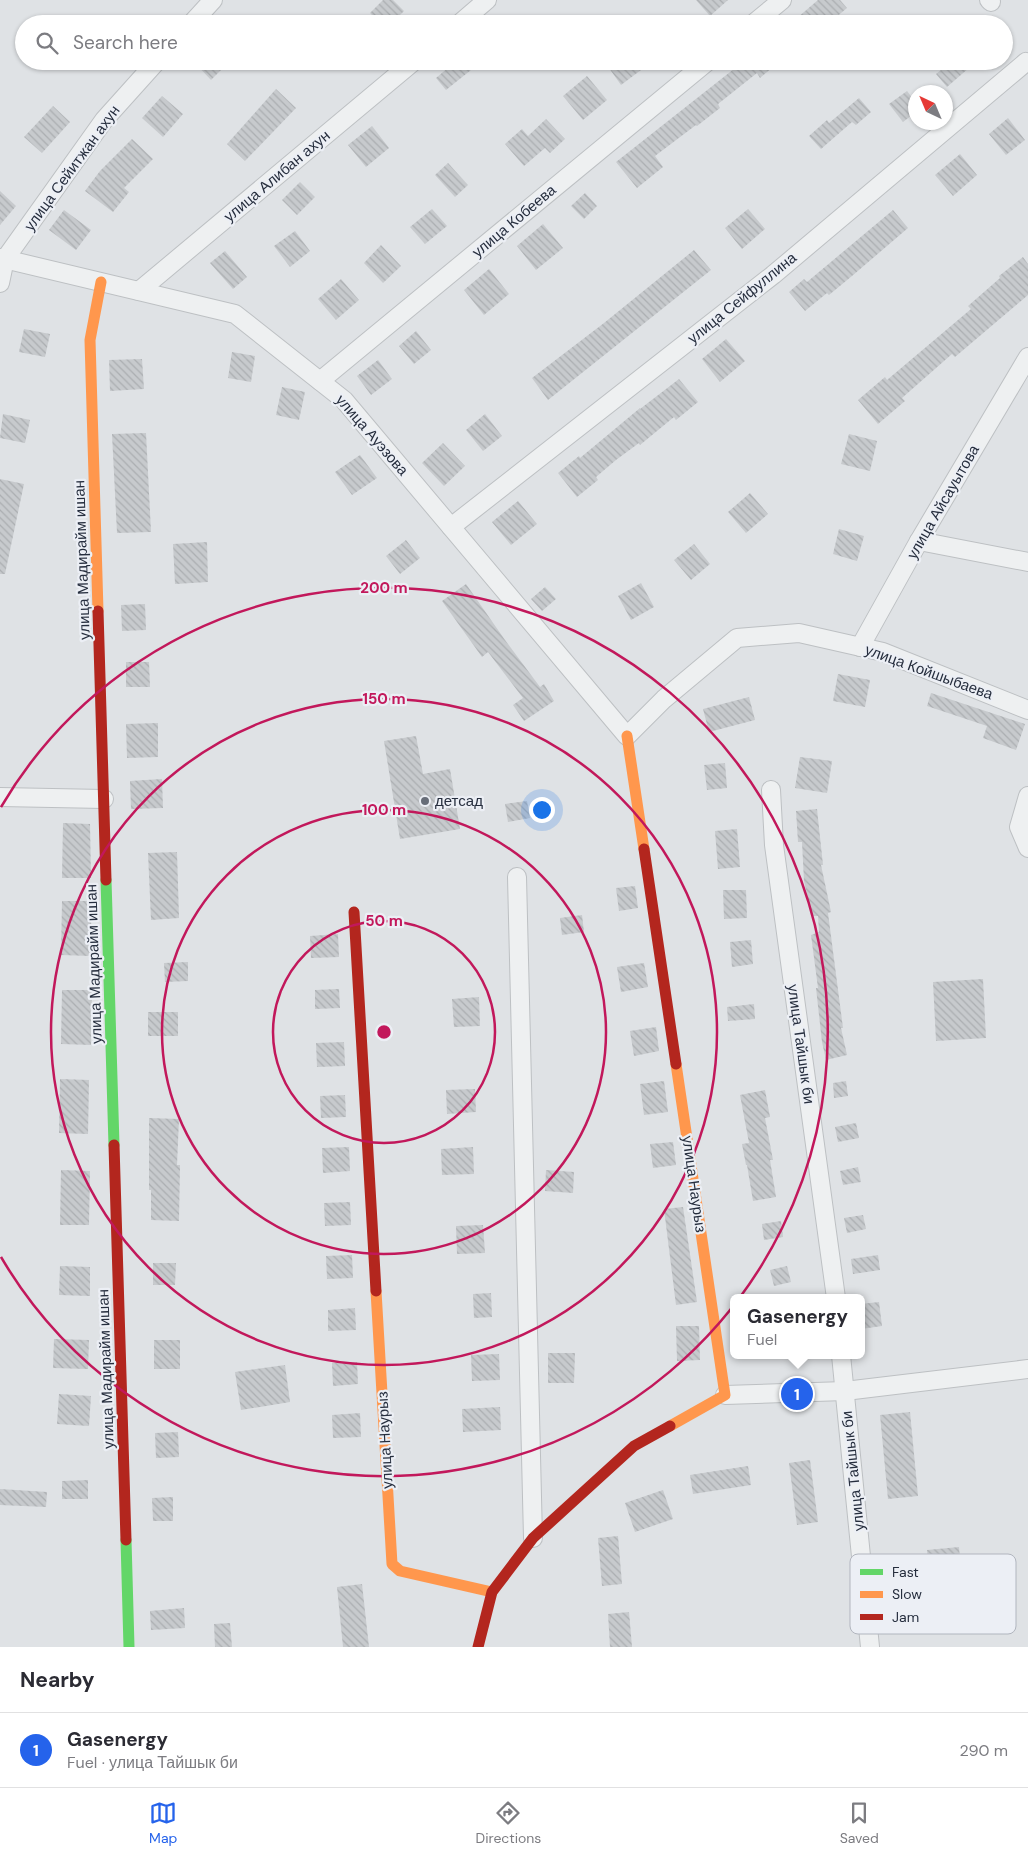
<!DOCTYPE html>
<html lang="en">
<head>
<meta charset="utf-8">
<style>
	body { margin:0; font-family:"DM Sans",sans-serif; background:#f7f7f7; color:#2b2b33 }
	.compass { position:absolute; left:908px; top:85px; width:45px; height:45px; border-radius:50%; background:#fff; box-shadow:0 1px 4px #0004; rotate:316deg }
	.you { position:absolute; left:541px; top:809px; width:18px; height:18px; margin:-12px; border:4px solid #fff; border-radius:50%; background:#1a73e8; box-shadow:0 0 0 8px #1a73e833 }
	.badge { display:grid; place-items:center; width:32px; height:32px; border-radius:50%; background:#2563eb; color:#fff; font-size:16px; font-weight:700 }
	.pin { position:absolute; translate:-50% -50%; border:2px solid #fff; box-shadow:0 1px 5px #0006 }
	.popup { position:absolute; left:730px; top:1294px; width:135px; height:65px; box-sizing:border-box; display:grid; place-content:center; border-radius:8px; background:#fff; filter:drop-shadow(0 1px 4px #0005); font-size:16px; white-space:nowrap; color:#7c7c81 }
	.popup b { font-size:19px; color:#2b2b33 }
	.popup::after { content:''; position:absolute; left:50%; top:100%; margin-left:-10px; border:10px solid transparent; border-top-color:#fff }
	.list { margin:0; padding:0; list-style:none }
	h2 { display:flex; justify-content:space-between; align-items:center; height:65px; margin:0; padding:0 20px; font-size:21px }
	h2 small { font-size:16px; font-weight:400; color:#7c7c81 }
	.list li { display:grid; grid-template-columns:32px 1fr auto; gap:15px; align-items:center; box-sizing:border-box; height:75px; padding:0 20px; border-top:1px solid #e1e1e2 }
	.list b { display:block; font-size:19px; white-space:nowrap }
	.list p { margin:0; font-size:16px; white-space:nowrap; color:#7c7c81 }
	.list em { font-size:16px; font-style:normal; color:#7c7c81 }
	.icon { flex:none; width:28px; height:28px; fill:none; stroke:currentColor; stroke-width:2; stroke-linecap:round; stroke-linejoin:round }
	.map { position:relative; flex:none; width:1028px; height:1647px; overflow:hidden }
	.search { position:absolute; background:#fff; box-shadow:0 1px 4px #0004; left:15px; right:15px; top:15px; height:55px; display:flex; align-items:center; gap:12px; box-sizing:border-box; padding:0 18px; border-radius:28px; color:#7c7c81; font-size:19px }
	.sheet { height:140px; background:#fff }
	nav { display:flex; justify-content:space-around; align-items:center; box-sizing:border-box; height:70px; border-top:1px solid #e1e1e2; background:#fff; font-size:14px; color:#7c7c81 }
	nav a { display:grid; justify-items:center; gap:2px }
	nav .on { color:#2563eb }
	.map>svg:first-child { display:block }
</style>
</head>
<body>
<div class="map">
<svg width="1028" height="1647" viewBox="0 0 1028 1647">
	<defs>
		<pattern id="building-back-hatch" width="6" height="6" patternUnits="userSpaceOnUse" patternTransform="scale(1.25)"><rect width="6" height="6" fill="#c7cacd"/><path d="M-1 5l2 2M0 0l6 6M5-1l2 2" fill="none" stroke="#abaeb1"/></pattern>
	</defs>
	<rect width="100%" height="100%" fill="#dfe2e5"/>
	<g fill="url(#building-back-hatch)">
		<polygon points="383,0 393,0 404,11 391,24 381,24 370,13"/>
		<polygon points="696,0 728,0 710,16"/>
		<polygon points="818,0 840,0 847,8 828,24 790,24"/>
		<polygon points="193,61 230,61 211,80"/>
		<polygon points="456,61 464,61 471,70 446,90 436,78"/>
		<polygon points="604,61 635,61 641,70 621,85"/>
		<polygon points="744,61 780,61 760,78 757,73 718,104 720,108 697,126 696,125 655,156 663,167 637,188 616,162"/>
		<polygon points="952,61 977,61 947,87 936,74"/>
		<polygon points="587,76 607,100 583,120 563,96"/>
		<polygon points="276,89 296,108 245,161 227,144"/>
		<polygon points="907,91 916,103 916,112 903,122 889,104"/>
		<polygon points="162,96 183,114 163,137 142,118"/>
		<polygon points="859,98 871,112 856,125 852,122 821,149 809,136 827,120 829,123"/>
		<polygon points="53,106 70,122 42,153 24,137"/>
		<polygon points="1008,118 1025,140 1006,155 989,134"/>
		<polygon points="546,119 565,139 550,153 545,148 524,166 505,144 522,129 528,136"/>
		<polygon points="372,126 389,148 366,167 348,145"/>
		<polygon points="132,139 153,159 124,188 129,192 113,212 85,191 100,171"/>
		<polygon points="960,154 977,175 953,196 935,175"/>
		<polygon points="448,163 468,185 455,197 435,175"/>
		<polygon points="300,182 315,197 297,215 282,200"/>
		<polygon points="0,191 16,206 0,225"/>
		<polygon points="585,193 597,206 584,219 571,206"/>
		<polygon points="432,209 447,226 425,244 410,227"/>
		<polygon points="748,209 765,229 742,249 725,228"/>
		<polygon points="64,210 91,230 76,250 49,230"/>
		<polygon points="893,210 908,228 852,276 829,295 827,293 805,311 789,292 804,279 807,282"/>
		<polygon points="543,224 563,248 536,270 517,246"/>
		<polygon points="295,231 310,251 290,267 274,246"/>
		<polygon points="381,245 401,266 383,283 364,263"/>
		<polygon points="694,250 711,270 548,400 532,378 604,323"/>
		<polygon points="225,251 247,277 233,289 210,263"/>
		<polygon points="1023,257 1028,264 1028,295 955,357 952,354 902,398 905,401 878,424 858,400 885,377 887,380 971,309 968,306 1000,278 999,276"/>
		<polygon points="489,269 509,294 484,315 464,290"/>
		<polygon points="341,279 359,300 336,320 318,299"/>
		<polygon points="24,329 50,334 45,357 19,352"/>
		<polygon points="416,331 431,350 414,364 399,346"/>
		<polygon points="726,339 745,361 720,382 702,359"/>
		<polygon points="232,352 255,356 251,382 228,378"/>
		<polygon points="142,359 144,389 110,391 109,360"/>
		<polygon points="378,360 392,379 371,395 357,376"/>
		<polygon points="679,379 698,402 676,420 674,417 640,445 639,443 616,460 596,477 598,480 577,497 558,473 579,456 580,458 640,408 640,409"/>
		<polygon points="282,387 305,392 299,420 276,415"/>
		<polygon points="3,414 30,420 25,443 0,438"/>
		<polygon points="485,414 502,436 483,451 466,430"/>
		<polygon points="146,433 151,532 117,533 112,434"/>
		<polygon points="849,434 877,441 870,471 841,464"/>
		<polygon points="443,443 465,466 444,486 422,463"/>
		<polygon points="360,455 377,478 352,495 335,472"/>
		<polygon points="0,479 24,484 5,574 0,574"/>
		<polygon points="750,493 768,514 746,533 728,512"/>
		<polygon points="518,501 537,524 511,545 492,522"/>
		<polygon points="839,529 864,536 857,561 833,554"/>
		<polygon points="406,540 420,558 400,574 386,556"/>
		<polygon points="207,542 208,582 175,584 173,544"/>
		<polygon points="694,544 710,564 691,580 674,560"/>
		<polygon points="641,583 654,607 631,620 618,596"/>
		<polygon points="466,584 505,640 540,687 544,684 554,701 524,721 513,705 523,698 488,652 482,657 442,601"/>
		<polygon points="545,587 556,599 542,611 531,599"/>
		<polygon points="145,604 146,630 122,631 121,605"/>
		<polygon points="126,662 149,662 150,687 126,687"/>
		<polygon points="838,674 870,680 865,707 833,701"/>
		<polygon points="931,693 1025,724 1016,750 983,738 987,726 927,706"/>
		<polygon points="749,697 755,720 709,732 703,709"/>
		<polygon points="158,723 158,757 127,758 126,724"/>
		<polygon points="416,736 423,774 450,769 460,829 400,839 384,741"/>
		<polygon points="800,757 832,761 827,793 795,788"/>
		<polygon points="725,763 727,788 707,790 704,765"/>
		<polygon points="162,779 163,808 131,809 130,781"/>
		<polygon points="527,801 530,818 508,822 505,804"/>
		<polygon points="817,809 823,865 821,865 831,912 828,913 843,1028 841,1028 847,1055 826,1060 822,1042 816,988 818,988 811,935 819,932 818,916 812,916 804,881 802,842 798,842 796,811"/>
		<polygon points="63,823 90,824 91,878 62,878"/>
		<polygon points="737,829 740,867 718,869 715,831"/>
		<polygon points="177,852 179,918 151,920 148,853"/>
		<polygon points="635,886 638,908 619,911 616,888"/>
		<polygon points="723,890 746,890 747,918 724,919"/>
		<polygon points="62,901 92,901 90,956 61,955"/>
		<polygon points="582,915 584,932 562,935 560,918"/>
		<polygon points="338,934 339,957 311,958 310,936"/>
		<polygon points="751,940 753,964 732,967 730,942"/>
		<polygon points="188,962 188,981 165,982 164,963"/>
		<polygon points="644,963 648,987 621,992 617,967"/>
		<polygon points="983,979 986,1038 936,1041 933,982"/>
		<polygon points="339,989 340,1008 315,1009 315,990"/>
		<polygon points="62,990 92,990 91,1045 61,1044"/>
		<polygon points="479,997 480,1026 454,1027 452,999"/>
		<polygon points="754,1004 755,1019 728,1021 727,1007"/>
		<rect x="148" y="1012" width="30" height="24"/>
		<polygon points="656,1027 659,1051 634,1056 630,1031"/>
		<polygon points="344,1042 345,1066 317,1067 316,1043"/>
		<polygon points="60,1079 89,1080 88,1134 59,1133"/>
		<polygon points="664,1081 668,1112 644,1115 640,1084"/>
		<polygon points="846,1081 848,1096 834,1098 833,1083"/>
		<polygon points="475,1089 476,1112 447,1114 446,1090"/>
		<polygon points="765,1090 770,1117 765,1118 773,1160 770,1160 776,1197 753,1201 747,1165 746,1165 742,1144 749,1143 740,1095"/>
		<polygon points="345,1095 346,1117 321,1118 320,1096"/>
		<polygon points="149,1118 179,1119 177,1165 180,1165 179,1221 151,1220 151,1190 149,1190"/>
		<polygon points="856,1123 859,1138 838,1142 835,1127"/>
		<polygon points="673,1142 676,1165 653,1168 650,1144"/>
		<polygon points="349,1147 350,1171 323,1173 322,1148"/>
		<polygon points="473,1147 474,1174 442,1175 441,1149"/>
		<polygon points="858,1167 861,1182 843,1185 840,1171"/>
		<polygon points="61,1170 90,1171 89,1225 60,1225"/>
		<polygon points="546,1170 574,1172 573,1193 545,1191"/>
		<polygon points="350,1202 351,1225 325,1226 324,1203"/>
		<polygon points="683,1207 697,1302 676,1305 664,1209"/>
		<polygon points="863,1215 866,1229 847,1233 844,1218"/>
		<polygon points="781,1221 783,1237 764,1240 762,1224"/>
		<polygon points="483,1225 485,1253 457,1254 456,1226"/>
		<polygon points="352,1255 353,1278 327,1279 326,1256"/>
		<polygon points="878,1255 880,1270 853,1274 851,1259"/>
		<polygon points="153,1263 176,1263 175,1285 153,1285"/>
		<polygon points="60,1266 90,1267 90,1296 59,1295"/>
		<polygon points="787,1266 791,1282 774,1286 770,1270"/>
		<polygon points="491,1293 492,1317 474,1318 473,1294"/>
		<polygon points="879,1302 882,1326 861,1329 861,1304"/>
		<polygon points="355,1308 356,1330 328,1331 328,1310"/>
		<polygon points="676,1326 699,1326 700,1360 677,1361"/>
		<polygon points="54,1339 89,1340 88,1369 53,1368"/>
		<rect x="154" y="1340" width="26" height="29"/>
		<polygon points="548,1353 575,1353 574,1383 548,1383"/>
		<polygon points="499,1354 500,1380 472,1381 471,1355"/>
		<polygon points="357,1362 358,1384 333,1386 332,1363"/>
		<polygon points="285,1365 290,1402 241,1410 235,1372"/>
		<polygon points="59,1394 91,1396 89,1426 57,1424"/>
		<polygon points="500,1407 501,1430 463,1432 462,1409"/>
		<polygon points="910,1412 918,1496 888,1499 880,1415"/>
		<polygon points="360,1413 361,1437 333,1438 332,1415"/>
		<polygon points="178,1432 179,1457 156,1458 155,1433"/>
		<polygon points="810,1460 818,1522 797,1525 789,1463"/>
		<polygon points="748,1466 751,1485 693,1494 690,1475"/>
		<polygon points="88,1480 88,1499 62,1499 62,1481"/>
		<polygon points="0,1489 47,1492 46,1507 0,1505"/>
		<polygon points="663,1490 673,1519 635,1532 625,1503"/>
		<polygon points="173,1497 173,1521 153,1521 152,1498"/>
		<polygon points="618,1536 622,1584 602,1586 598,1538"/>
		<polygon points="959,1547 965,1619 934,1622 927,1550"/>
		<polygon points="362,1584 369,1647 343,1647 337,1587"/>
		<polygon points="184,1608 185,1628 151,1630 150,1611"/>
		<polygon points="629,1612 632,1647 610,1647 608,1614"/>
		<polygon points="230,1623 232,1647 215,1647 214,1624"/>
	</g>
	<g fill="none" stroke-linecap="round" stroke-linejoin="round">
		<g stroke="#bdc0c3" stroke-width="20">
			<g id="street">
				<polyline points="989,0 991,2"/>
				<polyline points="191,24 213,0"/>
				<polyline points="459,24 487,0"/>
				<polyline points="753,24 782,0"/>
				<polyline points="0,258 235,314 344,400 627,736 664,699 737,638 799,633 883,652 1028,710"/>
				<polyline points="0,283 5,259 104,120 157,61"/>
				<polyline points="139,291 414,61"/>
				<polyline points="320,381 708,61"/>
				<polyline points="451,527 773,275 1026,62 1028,63"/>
				<polyline points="919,541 1028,562"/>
				<polyline points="860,647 919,541 1028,357"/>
				<polyline points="771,790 774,845 836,1298"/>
				<polyline points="1028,796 1019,827 1028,848"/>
				<polyline points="0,797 104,799"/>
				<polyline points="517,877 533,1538"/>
				<polyline points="841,1355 870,1647"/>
				<polyline points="725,1395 845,1391 1028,1369"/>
			</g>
		</g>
		<use href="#street" stroke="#eef0f1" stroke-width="18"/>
		<g stroke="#63d668" stroke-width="11">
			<polyline points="106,880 114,1145"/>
			<polyline points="126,1540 129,1647"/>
		</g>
		<g stroke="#ff974d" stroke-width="11">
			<polyline points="98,611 90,340 101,282"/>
			<polyline points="627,736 644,849"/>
			<polyline points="376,1291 392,1564 400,1571 492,1592"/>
			<polyline points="670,1426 725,1395 676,1064"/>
		</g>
		<g stroke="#b3261e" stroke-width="11">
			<polyline points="98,611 106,880"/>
			<polyline points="644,849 676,1064"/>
			<polyline points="354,912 376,1291"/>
			<polyline points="114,1145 126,1540"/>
			<polyline points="478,1647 492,1592 533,1538 634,1446 670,1426"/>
		</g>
	</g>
	<g fill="none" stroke="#c2185b" stroke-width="2.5">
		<circle cx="384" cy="1032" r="111"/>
		<circle cx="384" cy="1032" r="222"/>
		<circle cx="384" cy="1032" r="333"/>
		<path d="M1 807A444 444 0 1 1 1 1257"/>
	</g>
	<circle fill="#676d78" stroke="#eceff5" stroke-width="2" cx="425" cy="801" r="5"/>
	<g text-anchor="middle" stroke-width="4.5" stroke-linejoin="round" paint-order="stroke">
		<g font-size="15" fill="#262e3e" stroke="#eceff5">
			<text transform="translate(72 168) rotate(-54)" y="5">улица Сейитжан ахун</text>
			<text transform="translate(277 176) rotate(-40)" y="5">улица Алибан ахун</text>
			<text transform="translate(514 221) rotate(-40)" y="5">улица Кобеева</text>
			<text transform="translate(742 298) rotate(-39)" y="5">улица Сейфуллина</text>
			<text transform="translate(372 435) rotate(49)" y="5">улица Ауэзова</text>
			<text transform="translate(943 502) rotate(-60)" y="5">улица Айсауытова</text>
			<text transform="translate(82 560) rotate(-92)" y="5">улица Мадирайм ишан</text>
			<text transform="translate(929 672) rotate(20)" y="5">улица Койшыбаева</text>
			<text transform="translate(94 964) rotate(-92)" y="5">улица Мадирайм ишан</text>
			<text transform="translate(801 1044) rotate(82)" y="5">улица Тайшык би</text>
			<text transform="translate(694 1184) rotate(82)" y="5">улица Наурыз</text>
			<text transform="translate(106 1369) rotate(-92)" y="5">улица Мадирайм ишан</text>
			<text transform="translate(385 1440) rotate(-93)" y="5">улица Наурыз</text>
			<text transform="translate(853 1471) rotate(-96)" y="5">улица Тайшык би</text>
		</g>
		<g font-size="15" fill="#262e3e" stroke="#eceff5" text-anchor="start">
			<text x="435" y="806">детсад</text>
		</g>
	</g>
	<rect x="850" y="1554" width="166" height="80" rx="8" fill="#eceff5" stroke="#b1b5be" stroke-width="1"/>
	<rect x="860" y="1569" width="23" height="6" fill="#63d668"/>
	<rect x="860" y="1591" width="23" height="7" fill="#ff974d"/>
	<rect x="860" y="1614" width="23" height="6" fill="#b3261e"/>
	<g font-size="14" fill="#262e3e">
		<text x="892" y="1577">Fast</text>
		<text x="892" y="1599">Slow</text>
		<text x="892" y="1622">Jam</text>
	</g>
	<circle cx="384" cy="1032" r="8" fill="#c2185b" stroke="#eceff5" stroke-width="2.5"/>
	<g font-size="15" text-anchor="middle" font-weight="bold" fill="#c2185b" stroke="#eceff5" stroke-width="4.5" stroke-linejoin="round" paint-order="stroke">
		<text x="384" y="593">200 m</text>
		<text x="384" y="704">150 m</text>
		<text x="384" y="815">100 m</text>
		<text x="384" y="926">50 m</text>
	</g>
</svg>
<svg class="compass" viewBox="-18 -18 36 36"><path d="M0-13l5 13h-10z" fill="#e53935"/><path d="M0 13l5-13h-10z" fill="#7c7c81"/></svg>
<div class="you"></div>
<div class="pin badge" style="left:797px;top:1394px">1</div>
<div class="popup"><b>Gasenergy</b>Fuel</div>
<div class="search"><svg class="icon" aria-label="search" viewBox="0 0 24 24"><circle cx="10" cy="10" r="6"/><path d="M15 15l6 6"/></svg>Search here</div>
</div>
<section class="sheet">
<h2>Nearby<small></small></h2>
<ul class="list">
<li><span class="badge">1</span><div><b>Gasenergy</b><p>Fuel · улица Тайшык би</p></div><em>290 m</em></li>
</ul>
</section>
<nav>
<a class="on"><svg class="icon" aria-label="map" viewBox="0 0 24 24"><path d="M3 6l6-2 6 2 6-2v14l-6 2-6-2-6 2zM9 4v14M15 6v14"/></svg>Map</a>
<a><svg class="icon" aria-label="directions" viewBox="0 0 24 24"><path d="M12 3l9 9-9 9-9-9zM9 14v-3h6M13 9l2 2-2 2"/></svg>Directions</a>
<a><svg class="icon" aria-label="saved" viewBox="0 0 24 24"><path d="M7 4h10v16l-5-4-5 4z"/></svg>Saved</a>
</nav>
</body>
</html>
